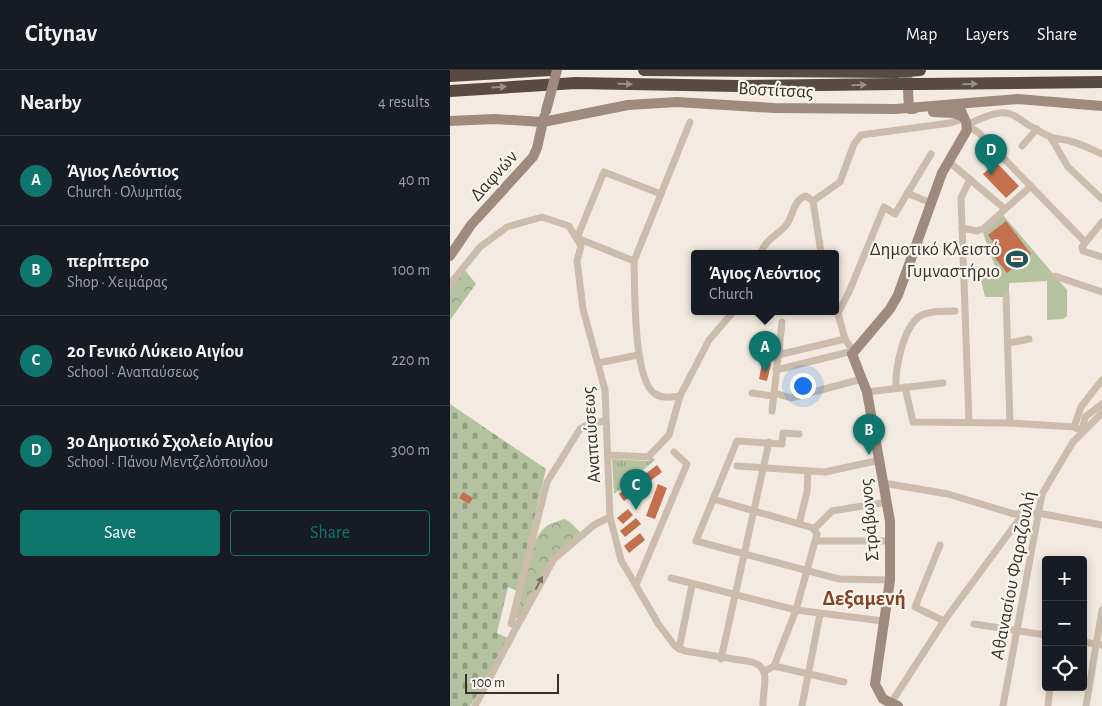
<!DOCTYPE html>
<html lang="en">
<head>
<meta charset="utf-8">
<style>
	body { margin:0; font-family:"Alegreya Sans",sans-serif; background:#242831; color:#f1f3f6 }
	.controls { position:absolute; right:15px; bottom:15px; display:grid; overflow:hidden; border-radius:5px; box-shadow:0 2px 12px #0003 }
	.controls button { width:45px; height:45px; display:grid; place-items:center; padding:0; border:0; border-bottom:1px solid #363941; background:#171b24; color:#f1f3f6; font:25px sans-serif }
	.scale { position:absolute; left:15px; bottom:12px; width:94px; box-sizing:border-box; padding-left:5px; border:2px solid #3a302b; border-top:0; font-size:14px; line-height:18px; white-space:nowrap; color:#3a302b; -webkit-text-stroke:4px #faf5ed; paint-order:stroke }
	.you { position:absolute; left:352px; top:315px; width:18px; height:18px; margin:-12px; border:4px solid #fff; border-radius:50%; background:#1a73e8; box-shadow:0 0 0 8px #1a73e833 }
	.badge { display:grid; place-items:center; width:32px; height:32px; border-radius:50%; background:#0f766e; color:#fff; font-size:16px; font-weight:700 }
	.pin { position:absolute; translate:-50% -41px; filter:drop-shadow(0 1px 2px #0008) }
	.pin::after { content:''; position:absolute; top:26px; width:18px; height:15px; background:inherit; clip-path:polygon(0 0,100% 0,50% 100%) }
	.popup { position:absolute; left:241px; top:180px; width:148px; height:65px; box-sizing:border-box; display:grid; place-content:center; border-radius:5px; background:#171b24; filter:drop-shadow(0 1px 4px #0005); font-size:16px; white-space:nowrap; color:#9ea1a6 }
	.popup b { font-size:19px; color:#f1f3f6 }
	.popup::after { content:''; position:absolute; left:50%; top:100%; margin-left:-10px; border:10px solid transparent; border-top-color:#171b24 }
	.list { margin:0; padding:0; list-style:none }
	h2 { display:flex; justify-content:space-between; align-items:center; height:65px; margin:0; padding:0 20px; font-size:21px }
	h2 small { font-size:16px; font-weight:400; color:#9ea1a6 }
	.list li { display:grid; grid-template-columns:32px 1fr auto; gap:15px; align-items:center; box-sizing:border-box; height:90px; padding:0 20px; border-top:1px solid #363941 }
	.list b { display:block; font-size:19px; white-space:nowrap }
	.list p { margin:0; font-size:16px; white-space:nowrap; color:#9ea1a6 }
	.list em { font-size:16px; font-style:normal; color:#9ea1a6 }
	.actions { display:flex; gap:10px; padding:15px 20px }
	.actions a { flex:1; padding:11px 0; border:1px solid #0f766e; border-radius:5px; text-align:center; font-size:18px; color:#0f766e }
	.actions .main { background:#0f766e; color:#fff }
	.icon { flex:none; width:28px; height:28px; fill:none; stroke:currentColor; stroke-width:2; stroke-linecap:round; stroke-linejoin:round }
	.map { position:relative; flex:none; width:652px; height:636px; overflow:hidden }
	header { display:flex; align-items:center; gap:30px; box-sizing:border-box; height:70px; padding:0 25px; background:#171b24; border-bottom:1px solid #363941 }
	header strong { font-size:24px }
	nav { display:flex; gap:28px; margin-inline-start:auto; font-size:18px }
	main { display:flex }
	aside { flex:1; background:#171b24 }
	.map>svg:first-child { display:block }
</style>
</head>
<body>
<header>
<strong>Citynav</strong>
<nav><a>Map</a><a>Layers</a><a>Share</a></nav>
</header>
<main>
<aside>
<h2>Nearby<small>4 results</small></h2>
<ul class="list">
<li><span class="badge">A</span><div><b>Άγιος Λεόντιος</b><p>Church · Ολυμπίας</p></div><em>40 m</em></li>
<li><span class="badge">B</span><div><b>περίπτερο</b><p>Shop · Χειμάρας</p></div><em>100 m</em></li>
<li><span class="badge">C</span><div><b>2ο Γενικό Λύκειο Αιγίου</b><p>School · Αναπαύσεως</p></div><em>220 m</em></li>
<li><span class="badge">D</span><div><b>3ο Δημοτικό Σχολείο Αιγίου</b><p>School · Πάνου Μεντζελόπουλου</p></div><em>300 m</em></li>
</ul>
<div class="actions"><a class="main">Save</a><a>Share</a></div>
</aside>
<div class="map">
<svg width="652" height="636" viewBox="0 0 652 636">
	<defs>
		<pattern id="forest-crowns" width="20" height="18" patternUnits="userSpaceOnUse" patternTransform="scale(1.25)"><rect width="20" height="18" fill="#b5c2a0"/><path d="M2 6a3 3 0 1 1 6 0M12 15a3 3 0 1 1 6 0" fill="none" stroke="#949e83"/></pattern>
		<pattern id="cemetery-stones" width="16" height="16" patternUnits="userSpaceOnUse" patternTransform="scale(1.25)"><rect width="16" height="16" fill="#b5c2a0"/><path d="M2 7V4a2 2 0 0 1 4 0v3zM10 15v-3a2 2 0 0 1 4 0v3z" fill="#949e83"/></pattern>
		<pattern id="park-tufts" width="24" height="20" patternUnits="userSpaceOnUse" patternTransform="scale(1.25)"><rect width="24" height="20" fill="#b5c2a0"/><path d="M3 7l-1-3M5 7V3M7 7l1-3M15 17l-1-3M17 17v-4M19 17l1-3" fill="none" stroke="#949e83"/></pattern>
	</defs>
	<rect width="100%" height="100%" fill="#f3ebe1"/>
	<g fill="url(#forest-crowns)">
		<polygon points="15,200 26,214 0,250 0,219"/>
		<path d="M 114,449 L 120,452 L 131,463 L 105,491 L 74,551 L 65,547 C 70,528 80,471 93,459 C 99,453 106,452 114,449 Z"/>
	</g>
	<polygon fill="url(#cemetery-stones)" points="0,334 96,399 67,521 58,517 47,563 58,568 45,597 20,636 0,636"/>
	<polygon fill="url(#park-tufts)" points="202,387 205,390 164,424 162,389 198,391"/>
	<polygon fill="#b5c2a0" points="553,145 617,220 617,246 613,249 597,250 597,211 559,213 559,227 535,227 531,210 547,202 533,163"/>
	<g fill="#c3704e">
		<polygon points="546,92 569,116 556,128 533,104"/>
		<polygon points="556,151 581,184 557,203 542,184 548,179 538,165"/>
		<polygon points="312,293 321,294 317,311 309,309"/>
		<polygon points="207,395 212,402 174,431 169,424"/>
		<polygon points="208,414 217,418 205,449 196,446"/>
		<polygon points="13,422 23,428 19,434 9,428"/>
		<polygon points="178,439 183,445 173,454 167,448"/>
		<polygon points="186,448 191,454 175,467 170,461"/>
		<polygon points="190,463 195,470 179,483 174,476"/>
	</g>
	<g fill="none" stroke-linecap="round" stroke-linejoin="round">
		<g stroke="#cbbcac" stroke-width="7">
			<polyline points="517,55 529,63 635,172"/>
			<path d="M 517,55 C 568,29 559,50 601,67 C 607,70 614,69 620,71 C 631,74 641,79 652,84"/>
			<polyline points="601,68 618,97 652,129"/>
			<polyline points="572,76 587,59"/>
			<polyline points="498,91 555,139"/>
			<polyline points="457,123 481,133"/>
			<polyline points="363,131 390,112 404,74 411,65 500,53 515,48"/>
			<polyline points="363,131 371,183"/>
			<polyline points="652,152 632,177 633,181 652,187"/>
			<polyline points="512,158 527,161 533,159 581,116"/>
			<polyline points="127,168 184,191 240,52"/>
			<polyline points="127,168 154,102 211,124"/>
			<path d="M 311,183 C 315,169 329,165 337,154 C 343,145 344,129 356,126 L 363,131"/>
			<polyline points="605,206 652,222"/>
			<path d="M 0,214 L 30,177 L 57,157 L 92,147 L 119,156 L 131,176 L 127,191 L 133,239 L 155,320 L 160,447 L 171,490 L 209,555 L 225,576 L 235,581 L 302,592 C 323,598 312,619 313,636"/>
			<polyline points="556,224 560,353"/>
			<polyline points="388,243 399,222 434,137 445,144 481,84"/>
			<polyline points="559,273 579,269"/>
			<polyline points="305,276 329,279"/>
			<polyline points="328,285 395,269"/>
			<polyline points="148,293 188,285"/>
			<polyline points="326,300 403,281 395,269 385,233"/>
			<polyline points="455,317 463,352 560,353 624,357 632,361 635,347 652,334"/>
			<path d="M 446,318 C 445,299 453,257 470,246 C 479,240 495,242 505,241"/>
			<polyline points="417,322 493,313"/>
			<polyline points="302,323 323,326"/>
			<polyline points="324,323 341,328 412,309"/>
			<polyline points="230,326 259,270 284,241"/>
			<polyline points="322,341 332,252"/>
			<polyline points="519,352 511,128 520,109"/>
			<polyline points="624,357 631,337 652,310"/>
			<polyline points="349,364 333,363 332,374 287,371 246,471 389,509 440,510"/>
			<path d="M 158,385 L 198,387 L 219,365 L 230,326 C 222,327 211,329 204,323 C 183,308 185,218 184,191"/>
			<polyline points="287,396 375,402 430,390"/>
			<polyline points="433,413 498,424 564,444 588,443 652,455"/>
			<polyline points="263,429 363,458 367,464 346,540 324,596 315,601"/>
			<polyline points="349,454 357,422 358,401"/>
			<polyline points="364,459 382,441 437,432"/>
			<polyline points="367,471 441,471"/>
			<polyline points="490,475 465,537 494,551"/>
			<polyline points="221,508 346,540 433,551"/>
			<polyline points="186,515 237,394 224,382"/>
			<polyline points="524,554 596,565"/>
			<polyline points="67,556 104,489 144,455 160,447"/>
			<polyline points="633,572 652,575"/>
			<polyline points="229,579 242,515"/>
			<polyline points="271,589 319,372"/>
			<polyline points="324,596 394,612"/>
			<polyline points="441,633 494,551 573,444"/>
			<polyline points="25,636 67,556 61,554 97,412 130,359 140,353 156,351"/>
			<polyline points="352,636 370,544"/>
			<polyline points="553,636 592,424 623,372 652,343"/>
			<polyline points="598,636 600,617"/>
			<polyline points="636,636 652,540"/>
		</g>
		<g stroke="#9f8b7d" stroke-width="10">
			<polyline points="457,0 459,39 464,39"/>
			<polyline points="483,42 504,43 513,47"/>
			<polyline points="0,51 44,49 93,52 178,35 227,32 324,38 445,39 568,29 652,36"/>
			<polyline points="0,186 21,155 83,87 87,78 94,47"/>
			<polyline points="448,636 433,629 425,614 440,510 440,451 417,322 402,284 440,239 448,225 492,103 517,60 516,52 508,34"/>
		</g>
		<g stroke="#5a4b42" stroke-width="12">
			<polyline points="194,0 446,2"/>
			<polyline points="0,6 101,0"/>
			<polyline points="471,14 652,12"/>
			<polyline points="0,21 126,13 287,16 447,14"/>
		</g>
		<polyline stroke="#9f8b7d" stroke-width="10" points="96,41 107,0"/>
		<g stroke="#5a4b42" stroke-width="12">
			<polyline points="446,2 470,0"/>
			<polyline points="447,14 471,14"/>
		</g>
	</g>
	<defs><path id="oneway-solid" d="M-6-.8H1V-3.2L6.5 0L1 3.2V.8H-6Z" transform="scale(1.25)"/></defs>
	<g fill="#9a8f86">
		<use href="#oneway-solid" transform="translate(175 14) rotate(1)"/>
		<use href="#oneway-solid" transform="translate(520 14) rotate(-1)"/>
		<use href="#oneway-solid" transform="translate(409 15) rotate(-1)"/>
		<use href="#oneway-solid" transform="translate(49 17) rotate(-3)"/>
	</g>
	<use fill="#7b6f65" href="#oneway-solid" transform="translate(89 513) rotate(-62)"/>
	<defs>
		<g id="stadium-bare" transform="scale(1.725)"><path d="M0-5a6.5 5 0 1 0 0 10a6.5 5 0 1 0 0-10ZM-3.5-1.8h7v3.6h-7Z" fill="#21545b" stroke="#faf5ed" stroke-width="2.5" paint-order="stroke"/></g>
	</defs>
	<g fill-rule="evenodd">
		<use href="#stadium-bare" x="567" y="189"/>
	</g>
	<g text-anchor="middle" stroke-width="4.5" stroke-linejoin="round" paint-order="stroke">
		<g font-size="19" fill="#3a302b" stroke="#faf5ed">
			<text transform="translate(326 19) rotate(3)" y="7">Βοστίτσας</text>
			<text transform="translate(43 105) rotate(-48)" y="7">Δαφνών</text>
			<text transform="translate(140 365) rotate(-94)" y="7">Αναπαύσεως</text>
			<text transform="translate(418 450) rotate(-95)" y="7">Στράβωνος</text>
			<text transform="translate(562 505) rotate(-79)" y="7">Αθανασίου Φαραζουλή</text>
		</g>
		<g font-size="19" fill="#3a302b" stroke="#faf5ed" text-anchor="end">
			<text x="550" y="185">Δημοτικό Κλειστό<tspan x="550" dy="22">Γυμναστήριο</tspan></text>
		</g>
		<g font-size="21" font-weight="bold" fill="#874125" stroke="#faf5ed">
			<text x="414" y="535">Δεξαμενή</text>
		</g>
	</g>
</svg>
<div class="controls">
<button>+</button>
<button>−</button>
<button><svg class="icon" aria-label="locate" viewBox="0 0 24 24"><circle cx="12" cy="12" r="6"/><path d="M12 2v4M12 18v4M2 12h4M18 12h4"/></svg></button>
</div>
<div class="scale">100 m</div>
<div class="you"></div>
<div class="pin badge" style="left:315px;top:302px">A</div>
<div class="popup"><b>Άγιος Λεόντιος</b>Church</div>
<div class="pin badge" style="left:419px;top:385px">B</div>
<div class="pin badge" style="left:186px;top:440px">C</div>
<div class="pin badge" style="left:541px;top:105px">D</div>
</div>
</main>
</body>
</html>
